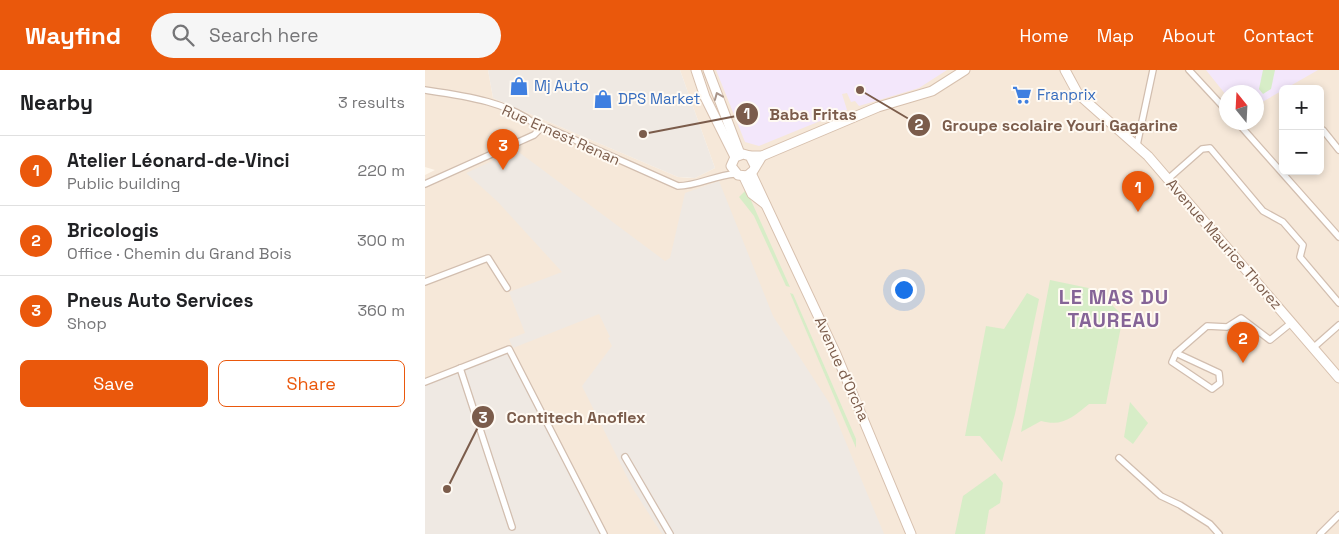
<!DOCTYPE html>
<html lang="en">
<head>
<meta charset="utf-8">
<style>
	body { margin:0; font-family:"Space Grotesk",sans-serif; background:#f6f6f6; color:#202124 }
	.controls { position:absolute; right:15px; top:15px; display:grid; overflow:hidden; border-radius:8px; box-shadow:0 2px 8px #0003 }
	.controls button { width:45px; height:45px; display:grid; place-items:center; padding:0; border:0; border-bottom:1px solid #e0e0e0; background:#fff; color:#202124; font:25px sans-serif }
	.compass { position:absolute; left:794px; top:15px; width:45px; height:45px; border-radius:50%; background:#fff; box-shadow:0 2px 8px #0003; rotate:342deg }
	.you { position:absolute; left:478px; top:219px; width:18px; height:18px; margin:-12px; border:4px solid #fff; border-radius:50%; background:#1a73e8; box-shadow:0 0 0 8px #1a73e833 }
	.badge { display:grid; place-items:center; width:32px; height:32px; border-radius:50%; background:#ea580c; color:#fff; font-size:16px; font-weight:700 }
	.pin { position:absolute; translate:-50% -41px; filter:drop-shadow(0 1px 2px #0008) }
	.pin::after { content:''; position:absolute; top:26px; width:18px; height:15px; background:inherit; clip-path:polygon(0 0,100% 0,50% 100%) }
	.list { margin:0; padding:0; list-style:none }
	h2 { display:flex; justify-content:space-between; align-items:center; height:65px; margin:0; padding:0 20px; font-size:21px }
	h2 small { font-size:16px; font-weight:400; color:#757577 }
	.list li { display:grid; grid-template-columns:32px 1fr auto; gap:15px; align-items:center; box-sizing:border-box; height:70px; padding:0 20px; border-top:1px solid #e0e0e0 }
	.list b { display:block; font-size:19px; white-space:nowrap }
	.list p { margin:0; font-size:16px; white-space:nowrap; color:#757577 }
	.list em { font-size:16px; font-style:normal; color:#757577 }
	.actions { display:flex; gap:10px; padding:15px 20px }
	.actions a { flex:1; padding:11px 0; border:1px solid #ea580c; border-radius:8px; text-align:center; font-size:18px; color:#ea580c }
	.actions .main { background:#ea580c; color:#fff }
	.icon { flex:none; width:28px; height:28px; fill:none; stroke:currentColor; stroke-width:2; stroke-linecap:round; stroke-linejoin:round }
	.map { position:relative; flex:none; width:914px; height:464px; overflow:hidden }
	header { display:flex; align-items:center; gap:30px; box-sizing:border-box; height:70px; padding:0 25px; background:#ea580c; color:#fff }
	header strong { font-size:24px }
	nav { display:flex; gap:28px; margin-inline-start:auto; font-size:18px }
	.search { width:350px; height:45px; background:#f6f6f6; display:flex; align-items:center; gap:12px; box-sizing:border-box; padding:0 18px; border-radius:28px; color:#757577; font-size:19px }
	main { display:flex }
	aside { flex:1; background:#fff }
	.map>svg:first-child { display:block }
</style>
</head>
<body>
<header>
<strong>Wayfind</strong>
<div class="search"><svg class="icon" aria-label="search" viewBox="0 0 24 24"><circle cx="10" cy="10" r="6"/><path d="M15 15l6 6"/></svg>Search here</div>
<nav><a>Home</a><a>Map</a><a>About</a><a>Contact</a></nav>
</header>
<main>
<aside>
<h2>Nearby<small>3 results</small></h2>
<ul class="list">
<li><span class="badge">1</span><div><b>Atelier Léonard-de-Vinci</b><p>Public building</p></div><em>220 m</em></li>
<li><span class="badge">2</span><div><b>Bricologis</b><p>Office · Chemin du Grand Bois</p></div><em>300 m</em></li>
<li><span class="badge">3</span><div><b>Pneus Auto Services</b><p>Shop</p></div><em>360 m</em></li>
</ul>
<div class="actions"><a class="main">Save</a><a>Share</a></div>
</aside>
<div class="map">
<svg width="914" height="464" viewBox="0 0 914 464">
	<rect width="100%" height="100%" fill="#fef6eb"/>
	<path fill="#f6e8d9" fill-rule="evenodd" d="M 0,0 L 63,0 L 68,28 L 253,107 L 263,108 L 270,108 L 290,98 L 255,0 L 914,0 L 914,464 L 177,464 L 0,312 L 0,105 L 10,100 L 0,97 ZM 858,19 L 895,19 L 895,101 L 858,101 ZM 802,22 L 832,22 L 832,52 L 802,52 Z"/>
	<g fill="#efe9e3">
		<polygon points="63,0 255,0 290,98 270,108 253,107 68,28"/>
		<polygon points="91,80 240,191 245,188 260,123 294,111 348,246 405,334 459,464 238,464 235,461 208,419 157,316 187,276 183,268 185,267 174,244 88,278 84,269 100,263 84,222 137,202 73,132 41,103"/>
		<polygon points="85,280 177,464 0,464 0,312"/>
	</g>
	<g fill="#f3e7fb">
		<polygon points="291,0 522,0 494,18 434,36 430,31 426,32 422,23 417,24 422,40 334,76 320,72"/>
		<polygon points="781,0 893,0 832,35 832,22 802,22 801,25"/>
	</g>
	<g fill="#d7edc7">
		<polygon points="838,0 850,0 846,19 838,24 834,19"/>
		<polygon points="320,121 322,126 324,126 365,217 361,216 329,146 314,127"/>
		<path d="M 625,210 L 678,221 L 683,231 L 698,246 L 681,334 L 664,334 C 648,347 638,357 616,351 L 596,362 Z"/>
		<polygon points="365,223 368,224 431,369 431,378"/>
		<polygon points="602,223 614,229 590,344 577,392 555,366 540,366 561,256 579,259"/>
		<polygon points="705,332 723,353 708,374 699,367"/>
		<polygon points="570,403 578,413 575,433 564,440 560,464 530,464 538,426"/>
	</g>
	<g fill="none" stroke-linecap="round" stroke-linejoin="round">
		<g stroke="#d2beaf" stroke-width="8">
			<g id="street">
				<polyline points="764,0 802,41"/>
				<path d="M 0,20 C 35,25 89,32 115,59 L 123,58 L 132,62 L 253,116 C 273,116 290,105 310,104"/>
				<polyline points="812,52 914,167"/>
				<polyline points="895,60 898,60 914,80"/>
				<polyline points="712,75 728,0"/>
				<polyline points="743,109 777,79 785,78 838,141 858,152 878,175 875,187 914,233"/>
				<polyline points="0,114 109,65 115,59"/>
				<polyline points="0,212 63,188 82,218"/>
				<polyline points="888,278 914,255"/>
				<polyline points="751,283 794,303 795,313 787,319 747,292 751,283 782,256 802,257 816,248 845,270 866,253"/>
				<polyline points="35,298 87,457"/>
				<polyline points="0,312 84,279 179,464"/>
				<polyline points="200,387 245,464"/>
				<polyline points="694,388 736,426 755,435 785,454 794,464"/>
				<polyline points="895,464 914,445"/>
			</g>
		</g>
		<g stroke="#d7c0ae" stroke-width="11">
			<g id="secondary">
				<polyline points="271,0 280,27 310,87"/>
				<polyline points="283,0 315,84"/>
				<polyline points="640,0 653,24 723,86 914,308"/>
				<polyline points="325,86 337,86 453,37 507,21 540,0"/>
				<polyline points="330,96 325,86 318,84 310,87 306,96 313,105 322,106 328,101 337,86"/>
				<polyline points="326,103 411,284 486,464"/>
				<polyline points="319,107 327,124 340,134"/>
			</g>
		</g>
		<use href="#street" stroke="#fff" stroke-width="5.5"/>
		<use href="#secondary" stroke="#fff" stroke-width="9"/>
	</g>
	<defs><path id="oneway-chevron" d="M-2-3.5L2.5 0L-2 3.5" fill="none" stroke-width="1.6" stroke-linecap="round" stroke-linejoin="round" transform="scale(1.25)"/></defs>
	<use stroke="#a9958a" href="#oneway-chevron" transform="translate(293 26) rotate(-112)"/>
	<defs>
		<g id="shop-bare" transform="scale(1.5)"><path d="M-5-2.5h2.3a2.7 3.5 0 0 1 5.4 0H5L5.5 6h-11ZM-1.5-2.5h3a1.5 2.3 0 0 0-3 0Z" fill="#3f7fe0" stroke="#fffaf3" stroke-width="2.5" paint-order="stroke"/></g>
		<g id="supermarket-bare" transform="scale(1.5)"><path d="M-6-5.5h2.5l.6 2H6L4.5 2H-2.5L-4.4-4H-6ZM-1.5 3.2a1.3 1.3 0 1 0 .1 0ZM3 3.2a1.3 1.3 0 1 0 .1 0Z" fill="#3f7fe0" stroke="#fffaf3" stroke-width="2.5" paint-order="stroke"/></g>
	</defs>
	<g fill-rule="evenodd">
		<use href="#shop-bare" x="94" y="16"/>
		<use href="#supermarket-bare" x="597" y="25"/>
		<use href="#shop-bare" x="178" y="29"/>
	</g>
	<g text-anchor="middle" stroke-width="4" stroke-linejoin="round" paint-order="stroke">
		<g font-size="15" fill="#366cbe" stroke="#fffaf3" text-anchor="start">
			<text x="109" y="21">Mj Auto</text>
			<text x="612" y="30">Franprix</text>
			<text x="193" y="34">DPS Market</text>
		</g>
		<g font-size="15" fill="#7b5c4b" stroke="#fffaf3">
			<text transform="translate(136 65) rotate(24)" y="5">Rue Ernest Renan</text>
			<text transform="translate(799 174) rotate(49)" y="5">Avenue Maurice Thorez</text>
			<text transform="translate(417 299) rotate(66)" y="5">Avenue d'Orcha</text>
		</g>
		<g font-size="20" font-weight="bold" letter-spacing="1" fill="#856497" stroke="#fffaf3">
			<text x="689" y="234">LE MAS DU<tspan x="689" dy="23">TAUREAU</tspan></text>
		</g>
	</g>
	<path fill="none" stroke="#7b5c4b" stroke-width="2" d="M218 64L322 44M435 20L494 55M22 419L58 347"/>
	<g fill="#7b5c4b" stroke="#fffaf3" stroke-width="2">
		<circle cx="218" cy="64" r="5"/>
		<circle cx="435" cy="20" r="5"/>
		<circle cx="22" cy="419" r="5"/>
		<circle cx="322" cy="44" r="12"/>
		<circle cx="494" cy="55" r="12"/>
		<circle cx="58" cy="347" r="12"/>
	</g>
	<g font-size="15" text-anchor="middle" font-weight="bold" fill="#fff">
		<text x="322" y="49">1</text>
		<text x="494" y="60">2</text>
		<text x="58" y="353">3</text>
	</g>
	<g font-size="16" text-anchor="middle" font-weight="bold" fill="#7b5c4b" stroke="#fffaf3" stroke-width="4" stroke-linejoin="round" paint-order="stroke">
		<text x="388" y="50">Baba Fritas</text>
		<text x="635" y="61">Groupe scolaire Youri Gagarine</text>
		<text x="151" y="353">Contitech Anoflex</text>
	</g>
</svg>
<div class="controls">
<button>+</button>
<button>−</button>
</div>
<svg class="compass" viewBox="-18 -18 36 36"><path d="M0-13l5 13h-10z" fill="#e53935"/><path d="M0 13l5-13h-10z" fill="#757577"/></svg>
<div class="you"></div>
<div class="pin badge" style="left:713px;top:142px">1</div>
<div class="pin badge" style="left:818px;top:293px">2</div>
<div class="pin badge" style="left:78px;top:100px">3</div>
</div>
</main>
</body>
</html>
